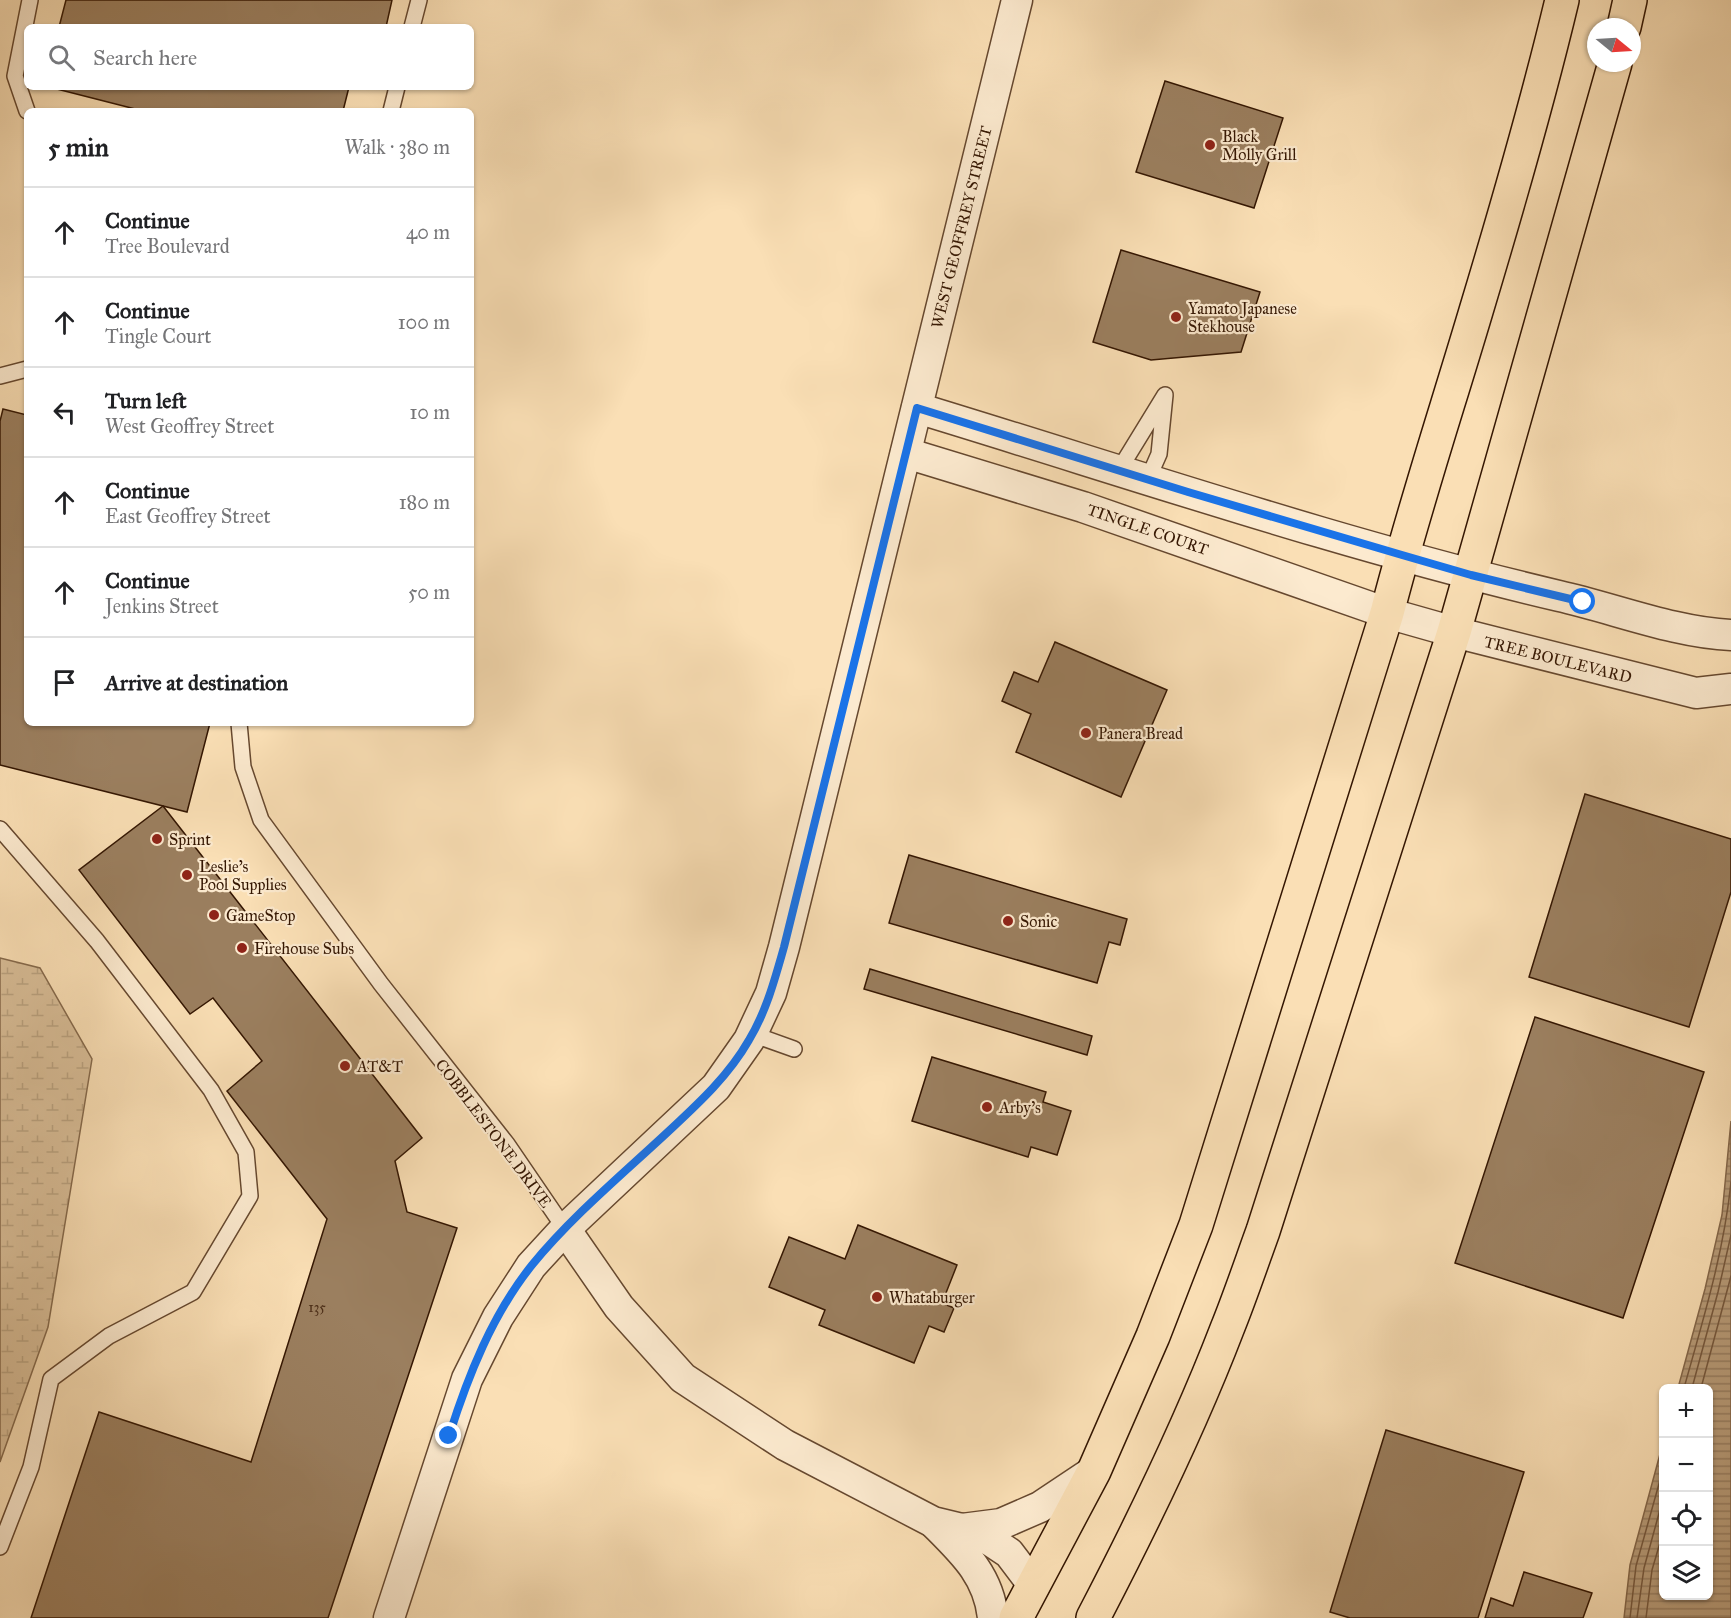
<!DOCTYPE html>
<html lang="en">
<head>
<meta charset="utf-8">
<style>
	body { margin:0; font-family:"IM FELL Great Primer",serif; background:#f2f2f2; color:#202124 }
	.controls { position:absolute; right:18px; bottom:18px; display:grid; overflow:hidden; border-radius:9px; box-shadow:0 2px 4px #0004 }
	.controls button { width:54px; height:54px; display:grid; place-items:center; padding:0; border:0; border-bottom:2px solid #e0e0e0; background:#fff; color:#202124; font:30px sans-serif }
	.compass { position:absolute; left:1587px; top:18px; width:54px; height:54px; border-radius:50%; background:#fff; box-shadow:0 2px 4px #0004; rotate:108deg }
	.stop { position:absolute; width:18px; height:18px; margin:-14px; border:4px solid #1a73e8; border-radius:50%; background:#fff }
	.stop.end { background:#1a73e8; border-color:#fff; box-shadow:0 2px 6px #0008 }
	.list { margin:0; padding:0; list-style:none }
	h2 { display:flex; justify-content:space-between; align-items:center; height:78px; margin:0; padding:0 24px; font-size:26px }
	h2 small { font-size:20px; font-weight:400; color:#757577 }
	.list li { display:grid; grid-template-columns:39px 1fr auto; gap:18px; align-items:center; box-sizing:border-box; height:90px; padding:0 24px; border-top:2px solid #e0e0e0 }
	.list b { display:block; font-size:22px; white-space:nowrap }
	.list p { margin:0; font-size:20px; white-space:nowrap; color:#757577 }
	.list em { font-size:20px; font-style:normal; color:#757577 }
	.icon { flex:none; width:33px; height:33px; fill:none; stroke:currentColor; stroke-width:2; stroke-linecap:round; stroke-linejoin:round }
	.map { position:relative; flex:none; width:1731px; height:1618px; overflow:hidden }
	.search { position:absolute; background:#fff; box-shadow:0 2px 4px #0004; left:24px; top:24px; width:450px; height:66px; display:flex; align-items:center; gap:15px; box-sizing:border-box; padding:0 21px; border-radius:9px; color:#757577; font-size:22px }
	.panel { position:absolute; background:#fff; box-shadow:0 2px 4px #0004; left:24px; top:108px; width:450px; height:618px; border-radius:9px }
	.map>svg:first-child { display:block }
</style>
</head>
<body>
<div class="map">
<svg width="1731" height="1618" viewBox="0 0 1731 1618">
	<defs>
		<pattern id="wetland-marsh" width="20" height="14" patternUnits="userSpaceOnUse" patternTransform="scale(1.5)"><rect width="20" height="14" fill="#d8bd97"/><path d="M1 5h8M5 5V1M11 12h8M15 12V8" fill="none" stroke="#baa280"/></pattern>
		<pattern id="water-rules" width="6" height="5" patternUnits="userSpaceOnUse" patternTransform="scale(1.5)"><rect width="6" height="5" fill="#b79b78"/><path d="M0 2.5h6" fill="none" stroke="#967d60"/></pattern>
	</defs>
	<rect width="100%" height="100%" fill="#fadfb5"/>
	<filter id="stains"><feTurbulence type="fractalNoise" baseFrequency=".00333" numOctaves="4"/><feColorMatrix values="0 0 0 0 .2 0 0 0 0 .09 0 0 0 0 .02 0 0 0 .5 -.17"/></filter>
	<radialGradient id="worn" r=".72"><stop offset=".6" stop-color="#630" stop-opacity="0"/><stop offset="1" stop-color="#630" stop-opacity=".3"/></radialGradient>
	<polygon fill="url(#wetland-marsh)" stroke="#866a4c" stroke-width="1.5" points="0,958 40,968 92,1059 48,1327 0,1462"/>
	<polygon fill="url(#water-rules)" stroke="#836649" stroke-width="1.5" points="1731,1121 1731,1618 1624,1618 1630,1565 1663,1443 1664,1596 1708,1596 1708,1388 1678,1388 1705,1289 1722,1215"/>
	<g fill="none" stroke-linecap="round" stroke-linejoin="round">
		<g stroke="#76583d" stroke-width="1.5">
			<path d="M 1684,1388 C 1703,1320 1724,1252 1731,1182"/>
			<polyline points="1692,1388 1718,1292 1731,1235"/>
			<polyline points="1701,1388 1731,1276"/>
			<polyline points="1630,1618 1636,1566 1664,1466"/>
			<polyline points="1637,1618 1644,1568 1664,1495"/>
			<polyline points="1646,1618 1652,1570 1664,1529"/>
		</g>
	</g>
	<g fill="#9b7f5f" stroke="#341602" stroke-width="1.5">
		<polygon points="66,0 392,0 386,27 59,27"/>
		<polygon points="1165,81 1283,118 1254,208 1136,172"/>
		<polygon points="49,87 349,87 343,111 143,111"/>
		<polygon points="1121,250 1260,292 1241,352 1151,360 1093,342"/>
		<polygon points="3,409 27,415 27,723 210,723 187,812 0,765 0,421"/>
		<polygon points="1055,642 1167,690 1121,797 1016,752 1031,714 1002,701 1014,672 1038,682"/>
		<polygon points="1585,794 1731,839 1731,892 1689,1027 1529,977"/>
		<polygon points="163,806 422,1138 395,1161 407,1212 457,1228 328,1618 31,1618 99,1412 251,1462 327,1219 227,1091 262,1061 213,998 190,1014 79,870"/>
		<polygon points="909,855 1127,919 1120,945 1109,942 1097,983 889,923"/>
		<polygon points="870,969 1092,1036 1087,1055 864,989"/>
		<polygon points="1535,1017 1704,1072 1623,1318 1455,1263"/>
		<polygon points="932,1057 1046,1092 1043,1102 1071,1111 1057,1155 1031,1147 1028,1157 912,1121"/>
		<polygon points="858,1225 957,1265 942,1303 954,1308 944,1332 929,1326 914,1363 819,1325 825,1310 769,1287 789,1237 845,1259"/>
		<polygon points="1386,1430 1524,1472 1478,1618 1350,1618 1330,1612"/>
		<polygon points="1524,1572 1592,1593 1583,1618 1485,1618 1491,1598 1513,1606"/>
	</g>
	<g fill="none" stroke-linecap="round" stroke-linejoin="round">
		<g stroke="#66482f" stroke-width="18">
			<g id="service">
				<polyline points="412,27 419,0"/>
				<polyline points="27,111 15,76 30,0"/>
				<polyline points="391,111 397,87"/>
				<polyline points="0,376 27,369"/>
				<polyline points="1119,470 1165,395 1159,454 1148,479"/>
				<polyline points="239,723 243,767 261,820 381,984 507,1144 565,1229"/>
				<polyline points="0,829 97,941 211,1090 246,1152 250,1196 193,1292 109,1336 51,1379 31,1467 0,1547"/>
				<polyline points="752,1034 794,1049"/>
			</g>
		</g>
		<g stroke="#66482f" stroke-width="33">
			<g id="minor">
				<path d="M 917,408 C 1131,473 1342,545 1559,596 C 1613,608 1676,633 1731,635"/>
				<polyline points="906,453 1083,507 1387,613 1454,632 1696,693 1731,689"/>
				<polyline points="565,1229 619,1307 683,1378 785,1445 933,1522 962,1529 991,1541 1009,1553 1034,1586"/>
				<path d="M 935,1524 C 963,1552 989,1576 993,1618"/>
				<polyline points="962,1529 1001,1524 1040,1507 1094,1471"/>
				<polyline points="389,1618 467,1379 498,1317 531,1266 565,1229 716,1087 749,1040 771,993 784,947 1017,0"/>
			</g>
		</g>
		<g stroke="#341602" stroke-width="36">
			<g id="primary">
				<polyline points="1624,27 1630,0"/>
				<path d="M 1016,1618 L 1094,1471 L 1153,1336 L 1196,1225 L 1387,613 C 1413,511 1446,412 1476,311 C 1507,208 1537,105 1562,0"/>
				<path d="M 1093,1618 C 1142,1524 1189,1428 1227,1329 C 1240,1297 1251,1264 1263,1231 L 1454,632 L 1615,63"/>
			</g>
		</g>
		<use href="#service" stroke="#fceacf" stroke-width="15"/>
		<use href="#minor" stroke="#fceacf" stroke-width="30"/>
		<use href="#primary" stroke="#fadfb5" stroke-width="33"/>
	</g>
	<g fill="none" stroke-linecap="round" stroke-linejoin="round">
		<path stroke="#1a73e8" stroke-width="8" d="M 449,1436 C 468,1376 492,1315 532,1265 C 573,1215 624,1173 671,1129 C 700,1102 729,1075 749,1040 C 766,1012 775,979 784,947 L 917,408 L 1188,492 L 1402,555 L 1471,575 L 1583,602"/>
	</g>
	<g fill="#8f2418" stroke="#fceacf" stroke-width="2">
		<circle cx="1210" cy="145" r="6"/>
		<circle cx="1176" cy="317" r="6"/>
		<circle cx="1086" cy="733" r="6"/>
		<circle cx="157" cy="839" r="6"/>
		<circle cx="187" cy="875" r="6"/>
		<circle cx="214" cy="915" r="6"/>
		<circle cx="1008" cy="921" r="6"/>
		<circle cx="242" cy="948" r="6"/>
		<circle cx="345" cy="1066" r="6"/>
		<circle cx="987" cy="1107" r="6"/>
		<circle cx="877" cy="1297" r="6"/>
	</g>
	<g text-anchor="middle" stroke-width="4.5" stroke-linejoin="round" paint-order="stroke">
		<g font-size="14" fill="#4e3019">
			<text x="317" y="1312">135</text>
		</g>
		<g font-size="16" fill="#341602" stroke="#fceacf" text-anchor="start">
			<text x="1222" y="142">Black<tspan x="1222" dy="18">Molly Grill</tspan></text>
			<text x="1188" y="314">Yamato Japanese<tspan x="1188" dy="18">Stekhouse</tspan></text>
			<text x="1098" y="739">Panera Bread</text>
			<text x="169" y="845">Sprint</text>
			<text x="199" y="872">Leslie's<tspan x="199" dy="18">Pool Supplies</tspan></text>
			<text x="226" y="921">GameStop</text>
			<text x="1020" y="927">Sonic</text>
			<text x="254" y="954">Firehouse Subs</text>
			<text x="357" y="1072">AT&amp;T</text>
			<text x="999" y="1113">Arby's</text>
			<text x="889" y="1303">Whataburger</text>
		</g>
		<g font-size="16" fill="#341602" stroke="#fceacf">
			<text transform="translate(961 227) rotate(-76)" y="6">WEST GEOFFREY STREET</text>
			<text transform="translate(1148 529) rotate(19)" y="6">TINGLE COURT</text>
			<text transform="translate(1558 659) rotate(14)" y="6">TREE BOULEVARD</text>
			<text transform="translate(494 1133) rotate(53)" y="6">COBBLESTONE DRIVE</text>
		</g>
	</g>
	<rect width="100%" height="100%" filter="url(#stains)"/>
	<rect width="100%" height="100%" fill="url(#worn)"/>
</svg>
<div class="controls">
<button>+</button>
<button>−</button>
<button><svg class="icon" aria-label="locate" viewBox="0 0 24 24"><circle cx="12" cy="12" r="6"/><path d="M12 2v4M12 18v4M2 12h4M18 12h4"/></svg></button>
<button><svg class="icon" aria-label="layers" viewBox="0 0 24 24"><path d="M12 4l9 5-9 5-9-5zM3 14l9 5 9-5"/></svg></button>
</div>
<svg class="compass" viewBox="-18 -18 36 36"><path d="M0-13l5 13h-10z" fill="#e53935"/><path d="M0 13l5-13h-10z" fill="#757577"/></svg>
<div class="stop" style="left:1583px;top:602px"></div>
<div class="stop end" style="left:449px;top:1436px"></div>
<div class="search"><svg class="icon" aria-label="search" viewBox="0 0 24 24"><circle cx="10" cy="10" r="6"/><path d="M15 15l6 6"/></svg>Search here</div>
<section class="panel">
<h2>5 min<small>Walk · 380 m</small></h2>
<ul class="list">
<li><svg class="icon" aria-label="ahead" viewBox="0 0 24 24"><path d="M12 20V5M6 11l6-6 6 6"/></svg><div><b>Continue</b><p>Tree Boulevard</p></div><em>40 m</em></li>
<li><svg class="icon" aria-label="ahead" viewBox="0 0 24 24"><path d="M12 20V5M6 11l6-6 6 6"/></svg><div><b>Continue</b><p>Tingle Court</p></div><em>100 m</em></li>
<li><svg class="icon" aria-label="left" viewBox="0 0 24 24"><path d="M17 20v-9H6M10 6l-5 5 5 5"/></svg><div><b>Turn left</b><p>West Geoffrey Street</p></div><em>10 m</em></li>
<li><svg class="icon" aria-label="ahead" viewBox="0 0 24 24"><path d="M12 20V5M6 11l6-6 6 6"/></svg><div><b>Continue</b><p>East Geoffrey Street</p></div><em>180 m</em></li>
<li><svg class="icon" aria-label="ahead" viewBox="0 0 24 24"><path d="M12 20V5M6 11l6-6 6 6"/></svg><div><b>Continue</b><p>Jenkins Street</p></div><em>50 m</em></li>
<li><svg class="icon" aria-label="arrive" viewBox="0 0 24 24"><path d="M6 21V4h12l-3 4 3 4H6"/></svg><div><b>Arrive at destination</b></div></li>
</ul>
</section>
</div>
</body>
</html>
